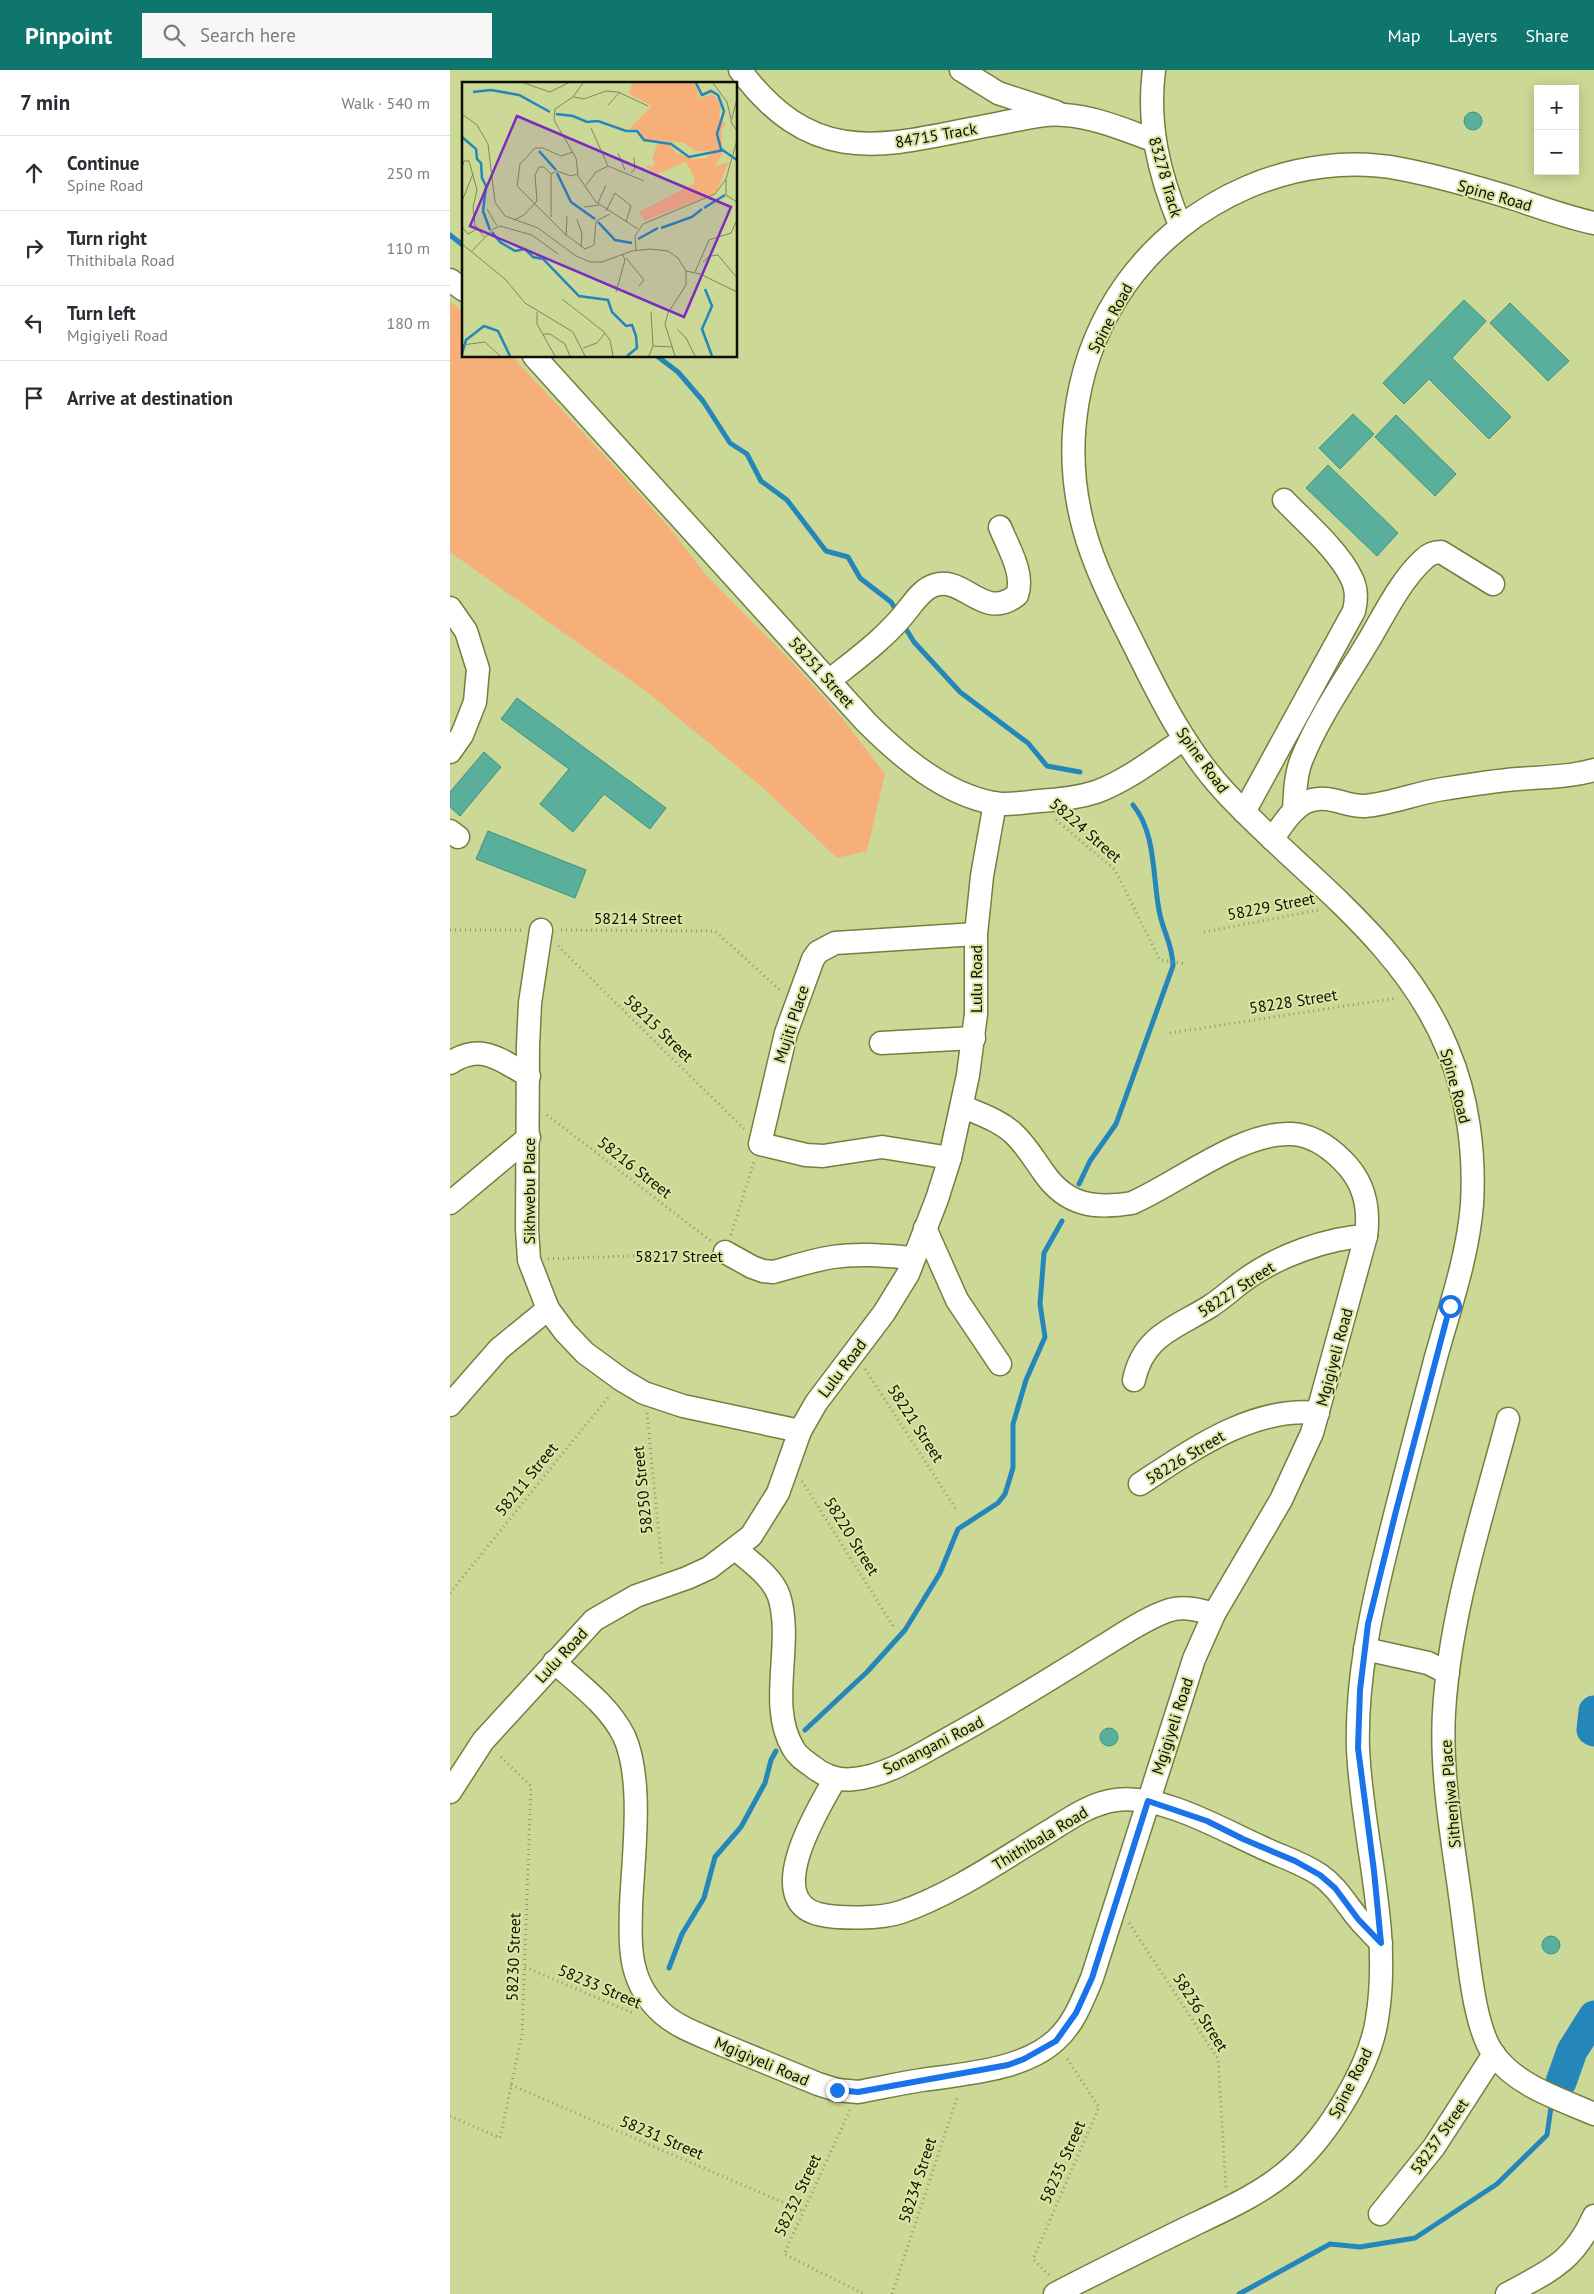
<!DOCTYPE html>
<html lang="en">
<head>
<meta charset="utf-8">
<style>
	body { margin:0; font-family:"PT Sans",sans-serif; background:#f7f7f7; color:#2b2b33 }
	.controls { position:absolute; right:15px; top:15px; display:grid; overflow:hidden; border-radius:0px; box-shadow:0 2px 12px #0003 }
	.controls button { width:45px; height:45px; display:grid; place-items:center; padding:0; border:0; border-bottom:1px solid #e1e1e2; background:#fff; color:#2b2b33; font:25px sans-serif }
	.stop { position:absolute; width:15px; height:15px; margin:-11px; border:4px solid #1a73e8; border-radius:50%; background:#fff }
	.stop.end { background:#1a73e8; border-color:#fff; box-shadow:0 1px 5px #0008 }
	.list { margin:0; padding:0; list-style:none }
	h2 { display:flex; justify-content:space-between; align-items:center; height:65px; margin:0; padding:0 20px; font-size:21px }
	h2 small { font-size:16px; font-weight:400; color:#7c7c81 }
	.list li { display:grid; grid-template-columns:32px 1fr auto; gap:15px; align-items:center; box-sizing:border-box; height:75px; padding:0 20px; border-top:1px solid #e1e1e2 }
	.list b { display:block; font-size:19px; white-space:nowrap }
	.list p { margin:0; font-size:16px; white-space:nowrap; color:#7c7c81 }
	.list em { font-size:16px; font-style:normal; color:#7c7c81 }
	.icon { flex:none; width:28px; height:28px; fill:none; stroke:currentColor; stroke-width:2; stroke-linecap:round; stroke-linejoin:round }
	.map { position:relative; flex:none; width:1144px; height:2224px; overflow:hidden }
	header { display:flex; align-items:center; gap:30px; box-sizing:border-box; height:70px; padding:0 25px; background:#0f766e; color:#fff }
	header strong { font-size:24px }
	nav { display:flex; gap:28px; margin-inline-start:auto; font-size:18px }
	.search { width:350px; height:45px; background:#f7f7f7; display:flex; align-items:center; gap:12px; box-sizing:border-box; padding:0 18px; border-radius:0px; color:#7c7c81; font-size:19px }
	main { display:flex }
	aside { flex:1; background:#fff }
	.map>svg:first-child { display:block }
</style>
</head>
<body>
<header>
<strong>Pinpoint</strong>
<div class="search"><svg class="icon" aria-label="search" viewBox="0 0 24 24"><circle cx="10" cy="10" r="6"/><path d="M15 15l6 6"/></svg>Search here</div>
<nav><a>Map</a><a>Layers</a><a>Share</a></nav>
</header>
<main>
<aside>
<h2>7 min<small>Walk · 540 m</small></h2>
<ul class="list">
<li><svg class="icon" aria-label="ahead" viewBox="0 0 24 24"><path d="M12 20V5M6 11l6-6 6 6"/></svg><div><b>Continue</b><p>Spine Road</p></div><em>250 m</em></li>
<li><svg class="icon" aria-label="right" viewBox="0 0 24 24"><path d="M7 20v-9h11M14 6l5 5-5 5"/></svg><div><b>Turn right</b><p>Thithibala Road</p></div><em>110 m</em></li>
<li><svg class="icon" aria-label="left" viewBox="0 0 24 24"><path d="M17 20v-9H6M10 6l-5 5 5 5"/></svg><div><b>Turn left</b><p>Mgigiyeli Road</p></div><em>180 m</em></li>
<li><svg class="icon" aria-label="arrive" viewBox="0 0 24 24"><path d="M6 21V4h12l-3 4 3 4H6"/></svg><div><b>Arrive at destination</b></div></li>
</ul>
</aside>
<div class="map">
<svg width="1144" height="2224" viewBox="0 0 1144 2224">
	<rect width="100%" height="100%" fill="#ccd996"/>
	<polygon fill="#f7af79" points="0,231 14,243 14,286 62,286 175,408 221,460 257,506 339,589 392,648 435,704 417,781 387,788 312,717 197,622 0,482"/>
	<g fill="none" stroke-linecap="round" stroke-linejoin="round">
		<g stroke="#2486b9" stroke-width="5">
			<polyline points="0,165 14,176"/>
			<polyline points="207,286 228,302 253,331 280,373 297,384 311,411 337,430 376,481 398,487 410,508 441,532 446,540"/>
			<polyline points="456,559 464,572 510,622 578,673 597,696 630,702"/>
			<path d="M 629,1114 L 640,1091 L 666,1054 L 723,896 C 723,877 714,863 710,845 C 702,809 707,764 683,735"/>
			<polyline points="355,1660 417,1602 455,1560 490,1503 508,1459 548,1433 555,1424 563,1398 563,1354 576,1310 595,1267 590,1234 594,1183 612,1151"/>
			<polyline points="219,1898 232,1864 254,1828 265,1787 291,1757 315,1713 321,1690 326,1681"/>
			<polyline points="789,2224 880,2174 910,2177 965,2168 1047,2114 1097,2065 1101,2037"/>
		</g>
		<g stroke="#2486b9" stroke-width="31">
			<polyline points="1144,1641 1142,1660 1144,1661"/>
			<polyline points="1111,2012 1122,1981 1144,1946"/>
		</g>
	</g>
	<g fill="#59af9c" stroke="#3b9381">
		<circle cx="1023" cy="51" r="9"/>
		<polygon points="1014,230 1036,251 1002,288 1061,347 1039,369 979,309 954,334 933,313"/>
		<polygon points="1060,233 1119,291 1098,311 1040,253"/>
		<polygon points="903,344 924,364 890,399 869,378"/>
		<polygon points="946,345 1006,404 985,426 925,367"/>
		<polygon points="878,395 948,463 927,486 856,418"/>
		<polygon points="67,628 216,738 200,759 154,724 123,762 90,734 119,699 51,649"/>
		<polygon points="34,682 51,697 10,746 0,737 0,722"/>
		<polygon points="38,761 136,800 125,828 26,789"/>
		<circle cx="659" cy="1667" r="9"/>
		<circle cx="1101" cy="1875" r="9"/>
	</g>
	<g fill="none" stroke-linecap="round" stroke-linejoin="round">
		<g stroke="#747f3f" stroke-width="25">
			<g id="minor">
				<path d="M 290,0 C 368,105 442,73 551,53 C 572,49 595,43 615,45 C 645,47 675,60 703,70"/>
				<polyline points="511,0 548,23 606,42"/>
				<path d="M 704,0 C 697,55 709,104 730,155"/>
				<polyline points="0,210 14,220"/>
				<path d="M 84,286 L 416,652 C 451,687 493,723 543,733 C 557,736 575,732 589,731 C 608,730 627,728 646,722 C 678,710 706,688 734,669"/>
				<polyline points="0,538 16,561 28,599 25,632 12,665 0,682"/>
				<path d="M 380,610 C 409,587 437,567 459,538 C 466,529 474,518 485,515 C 515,506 534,552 567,525 C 575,504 558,477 550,457"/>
				<path d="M 844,740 C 845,724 845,707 851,691 C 869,646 898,606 922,565 C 937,539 952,509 974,489 C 979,484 984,482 991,482 L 1043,514"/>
				<path d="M 794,742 L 904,541 C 907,529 907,518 901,507 C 889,481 854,451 834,430"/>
				<polyline points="0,761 8,767"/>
				<path d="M 822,769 C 833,755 844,734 862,730 C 882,725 896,737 915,736 C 941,734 966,723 993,719 C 1018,715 1043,711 1068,709 C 1094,707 1119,707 1144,700"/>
				<polyline points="91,860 80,933 78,975 77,1159 79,1190 98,1239 115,1262 135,1283 172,1310 194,1323 233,1336 350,1361"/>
				<polyline points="431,973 524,968"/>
				<path d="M 0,993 C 32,972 50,990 79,1006"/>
				<polyline points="500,1088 432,1077 373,1086 356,1085 310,1074 336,963 363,889 368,882 385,873 526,864"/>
				<polyline points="0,1133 79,1067"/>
				<polyline points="475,1158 507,1230 550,1294"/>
				<path d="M 275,1182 L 302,1197 L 313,1201 L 323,1202 C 342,1197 363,1190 383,1187 C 410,1183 437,1186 463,1188"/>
				<path d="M 684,1310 C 693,1266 725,1258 759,1237 C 772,1229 783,1218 796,1209 C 828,1186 877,1168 916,1166"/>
				<polyline points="0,1335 49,1279 98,1239"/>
				<path d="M 1058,1349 C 1033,1444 1000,1542 994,1642 C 990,1713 1006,1786 1014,1856 C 1019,1890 1024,1960 1045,1986 C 1069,2017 1110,2029 1144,2044"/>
				<path d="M 690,1414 C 742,1380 802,1336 868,1343"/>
				<path d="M 286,1479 C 300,1492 322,1506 329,1526 C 344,1574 317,1635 343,1678 C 347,1686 355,1691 362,1696 C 374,1706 388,1711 404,1709 C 436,1706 467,1686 494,1671 C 547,1642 599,1610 650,1578 C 670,1566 697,1547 720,1540 C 735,1536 750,1540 764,1544"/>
				<polyline points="915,1579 978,1593 998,1603"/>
				<path d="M 104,1592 C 129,1614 159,1636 174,1666 C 194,1710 183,1787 181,1836 C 180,1878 178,1913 213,1944 C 229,1958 253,1966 273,1975 C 305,1988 336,2001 368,2014 L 387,2020 L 408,2022 C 430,2018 451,2013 472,2010 C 514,2004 574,2000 606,1970 C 624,1954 633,1929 642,1908 L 744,1589 L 764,1544 L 831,1430 L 862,1363 L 916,1166 C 920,1136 914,1111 892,1090 C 879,1077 861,1065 842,1064 C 792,1061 728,1113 682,1133 C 645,1139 617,1136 594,1103 C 584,1089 576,1075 563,1063 C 549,1050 529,1044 512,1036"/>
				<path d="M 385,1709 C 369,1737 312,1829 368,1844 C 389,1849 431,1849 451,1842 C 501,1825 553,1789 598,1762 C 619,1749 641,1733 666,1730 C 711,1724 769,1758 809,1776 C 829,1786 851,1792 870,1805 C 886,1816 895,1832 907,1847 C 914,1856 923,1864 931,1873"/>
				<polyline points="0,1722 33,1671 144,1550 186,1526 237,1508 259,1498 301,1466 328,1423 350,1361 366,1333 434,1243 458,1204 487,1129 500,1088 518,1005 526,944 526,864 532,806 545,733"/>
				<polyline points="930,2144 984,2077 1044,1984"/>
				<path d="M 605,2224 C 651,2200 698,2177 745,2154 C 779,2138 816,2121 843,2096 C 864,2077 882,2052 896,2028 C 910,2004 923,1976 927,1949 C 942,1858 912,1769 908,1679 C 906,1612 920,1546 936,1481 C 952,1416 969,1352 986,1287 C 1000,1237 1018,1186 1022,1134 C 1025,1083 1018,1027 998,980 C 954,871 852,805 775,722 C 736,680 710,628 685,577 C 666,539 645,500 634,459 C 611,376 626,284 676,214 C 737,129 847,79 951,99 C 988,106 1026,117 1062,128 C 1089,137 1116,147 1144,153"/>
				<path d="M 1057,2224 C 1099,2201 1123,2193 1144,2146"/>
			</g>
		</g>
		<g stroke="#909a67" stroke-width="3" stroke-dasharray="1 4" stroke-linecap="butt">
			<polyline points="606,750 665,800 710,890 736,894"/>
			<polyline points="0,860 72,860"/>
			<polyline points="111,860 265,861 331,921"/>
			<polyline points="754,862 869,840"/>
			<polyline points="108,876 294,1059"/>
			<polyline points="720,963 947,928"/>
			<polyline points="97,1045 261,1171"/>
			<polyline points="281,1165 304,1092"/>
			<polyline points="98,1189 257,1183"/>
			<polyline points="415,1299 506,1439"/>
			<polyline points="197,1343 212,1496"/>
			<polyline points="352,1411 443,1556"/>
			<polyline points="0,1523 160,1325"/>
			<polyline points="679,1853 768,1989 776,2118"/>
			<polyline points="75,1897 185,1944"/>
			<polyline points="61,2015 353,2141"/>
			<polyline points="400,2040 334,2184 414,2224"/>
			<polyline points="0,2046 50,2068 72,1965 81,1716 48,1684"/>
			<polyline points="599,2205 583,2189 649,2037 616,1987"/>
			<polyline points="442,2224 508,2025"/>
		</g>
		<use href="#minor" stroke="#fff" stroke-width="22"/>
	</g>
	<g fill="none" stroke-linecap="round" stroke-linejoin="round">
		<polyline stroke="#1a73e8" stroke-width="6" points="387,2020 408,2022 558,1995 574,1989 606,1971 626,1943 642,1908 698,1731 757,1751 793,1769 845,1791 870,1805 885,1818 908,1849 931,1873 924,1801 908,1678 910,1620 918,1554 946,1441 1000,1236"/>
	</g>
	<g text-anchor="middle" stroke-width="4" stroke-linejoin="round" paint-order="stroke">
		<g font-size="16" fill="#0b0f00" stroke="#d9e6a3">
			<text transform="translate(486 65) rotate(-10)" y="6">84715 Track</text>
			<text transform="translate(716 107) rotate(74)" y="6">83278 Track</text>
			<text transform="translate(1045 125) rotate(16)" y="6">Spine Road</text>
			<text transform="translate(660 248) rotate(-62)" y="6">Spine Road</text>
			<text transform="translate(372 602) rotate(48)" y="6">58251 Street</text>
			<text transform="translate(753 690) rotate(54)" y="6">Spine Road</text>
			<text transform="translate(636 760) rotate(41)" y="6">58224 Street</text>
			<text transform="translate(821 836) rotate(-11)" y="6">58229 Street</text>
			<text x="188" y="854">58214 Street</text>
			<text transform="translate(526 909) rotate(-90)" y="6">Lulu Road</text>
			<text transform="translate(843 931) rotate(-9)" y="6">58228 Street</text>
			<text transform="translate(341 954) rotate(-72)" y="6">Mujiti Place</text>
			<text transform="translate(209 958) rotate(44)" y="6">58215 Street</text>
			<text transform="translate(1006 1016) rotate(75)" y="6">Spine Road</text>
			<text transform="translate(185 1097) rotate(38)" y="6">58216 Street</text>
			<text transform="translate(79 1121) rotate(-90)" y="6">Sikhwebu Place</text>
			<text x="229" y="1192">58217 Street</text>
			<text transform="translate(786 1219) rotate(-33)" y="6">58227 Street</text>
			<text transform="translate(884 1287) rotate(-75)" y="6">Mgigiyeli Road</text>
			<text transform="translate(392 1298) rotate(-53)" y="6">Lulu Road</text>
			<text transform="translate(466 1353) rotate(57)" y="6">58221 Street</text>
			<text transform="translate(735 1387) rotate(-31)" y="6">58226 Street</text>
			<text transform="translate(76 1409) rotate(-51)" y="6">58211 Street</text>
			<text transform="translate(192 1420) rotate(-96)" y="6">58250 Street</text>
			<text transform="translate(402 1466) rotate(58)" y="6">58220 Street</text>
			<text transform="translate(111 1585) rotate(-47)" y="6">Lulu Road</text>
			<text transform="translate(722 1656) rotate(-72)" y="6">Mgigiyeli Road</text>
			<text transform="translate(483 1675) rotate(-27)" y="6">Sonangani Road</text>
			<text transform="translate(1000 1724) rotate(-95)" y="6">Sithenjwa Place</text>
			<text transform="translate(590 1768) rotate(-31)" y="6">Thithibala Road</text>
			<text transform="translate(63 1887) rotate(-88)" y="6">58230 Street</text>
			<text transform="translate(150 1916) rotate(23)" y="6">58233 Street</text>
			<text transform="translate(751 1942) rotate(58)" y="6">58236 Street</text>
			<text transform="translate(312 1991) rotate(23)" y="6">Mgigiyeli Road</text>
			<text transform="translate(900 2013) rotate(-63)" y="6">Spine Road</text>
			<text transform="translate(989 2066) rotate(-55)" y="6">58237 Street</text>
			<text transform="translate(212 2067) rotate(23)" y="6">58231 Street</text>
			<text transform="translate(612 2092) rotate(-66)" y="6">58235 Street</text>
			<text transform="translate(467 2110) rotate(-72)" y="6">58234 Street</text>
			<text transform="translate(347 2125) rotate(-65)" y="6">58232 Street</text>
		</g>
	</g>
	<g transform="translate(12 12)">
		<rect width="275" height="275" fill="#ccd996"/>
		<path d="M 170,1 L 233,1 L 238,17 L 250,12 L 254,15 L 259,25 L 257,37 L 264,41 L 260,48 L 260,72 L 253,84 L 267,80 L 255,108 L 250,113 L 183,138 L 177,130 L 231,102 L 233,97 L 224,80 L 195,92 L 184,85 L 186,83 L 190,85 L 193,80 L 190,78 L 195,62 L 206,62 L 215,71 L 231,77 L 244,76 L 252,69 L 233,69 L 222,61 L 181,57 L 177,47 L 167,47 L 190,24 L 167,12 Z" fill="#f7af79"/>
		<path fill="none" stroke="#2486b9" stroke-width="2.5" d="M 234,1 L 240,13 L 249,9 L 256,13 L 262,29 L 255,52 L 259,67 L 275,78M 11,10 L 29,8 L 57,13 L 88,30M 94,32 L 111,34 L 125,40 L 136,39 L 164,49 L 175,49 L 182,58 L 209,62 L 227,75 L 262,68M 0,55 L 14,67 L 15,77 L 19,81 L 20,96 L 24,104 L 21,129 L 28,148M 77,69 L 94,88M 95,91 L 109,120 L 133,137M 242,126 L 263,113M 136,140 L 153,158 L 170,161M 199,146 L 230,135 L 240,127M 30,150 L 38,160 L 53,169 L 63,167 L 71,175 L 81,177 L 117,214 L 146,218 L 150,230 L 164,244 L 170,243 L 174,254 L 175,266 L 165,274M 176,157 L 196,146M 243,207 L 250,224 L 240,247 L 250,274M 0,272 L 4,258 L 22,244 L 36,249 L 48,274"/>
		<path fill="none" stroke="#7f885a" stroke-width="1" d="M 62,1 L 88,10 L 106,1M 121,1 L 111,15 L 93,27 L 92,38 L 114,76 L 116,94 L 134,120 L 176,147M 251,1 L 265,20 L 269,37M 112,15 L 122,17 L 144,9 L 156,10 L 186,24M 275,17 L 269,40 L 275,49M 146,23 L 158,10M 0,32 L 15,43 L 26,62 L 33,120 L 43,134 L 76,146 L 114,174 L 128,180 L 140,180 L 170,169 L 188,167 L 206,169 L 216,176 L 224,189 L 224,203 L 206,231 L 203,242 L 213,274M 129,46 L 146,84M 111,70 L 99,74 L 81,66 L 73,66 L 58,82 L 55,104 L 103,152 L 123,167 L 132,163 L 134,139 L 148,132M 156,71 L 163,88M 0,86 L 2,79 L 7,79 L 15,108 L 11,125 L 13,143 L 22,155M 169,91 L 173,87 L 172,75M 264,98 L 264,113 L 275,120M 124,103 L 134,90 L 146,84 L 182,99M 0,119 L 11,92M 136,121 L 144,103M 122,125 L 137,123M 25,127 L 35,144M 144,129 L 153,111 L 169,124 L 164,140M 89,135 L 89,92 L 95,89 L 109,94 L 115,92M 115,137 L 120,152 L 119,165M 52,138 L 62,133 L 75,119 L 73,93 L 77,85 L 82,85 L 89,92M 0,145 L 6,152 L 15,147M 104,154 L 105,134M 0,162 L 43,197 L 63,221 L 111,250 L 123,274M 174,168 L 173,154 L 181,142 L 253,112 L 264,97 L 275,58M 9,170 L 31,147 L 38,144 L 70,153 L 96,172M 164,176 L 182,198 L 177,204M 241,180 L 248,174 L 256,173 L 275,196M 224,189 L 238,192 L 275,210M 233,190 L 247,158 L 269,151 L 275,138M 154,210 L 163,178 L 161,173M 100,217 L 141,249 L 148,258 L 151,274M 75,230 L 75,242 L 93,274M 215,247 L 224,256 L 233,274M 81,252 L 88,252 L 103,262 L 108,274M 0,263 L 23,260 L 38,274M 191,264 L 211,265M 121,266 L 135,261 L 143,251M 187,274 L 191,264 L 189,230"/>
		<path fill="#7b2cbf" fill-opacity="0.15" stroke="#7b2cbf" stroke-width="2.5" d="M 55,34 L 269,125 L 222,235 L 8,144 Z"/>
		<rect width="275" height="275" fill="none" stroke="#0b0f00" stroke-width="2.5"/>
	</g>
</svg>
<div class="controls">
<button>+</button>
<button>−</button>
</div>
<div class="stop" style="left:1000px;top:1236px"></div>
<div class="stop end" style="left:387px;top:2020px"></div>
</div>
</main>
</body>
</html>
